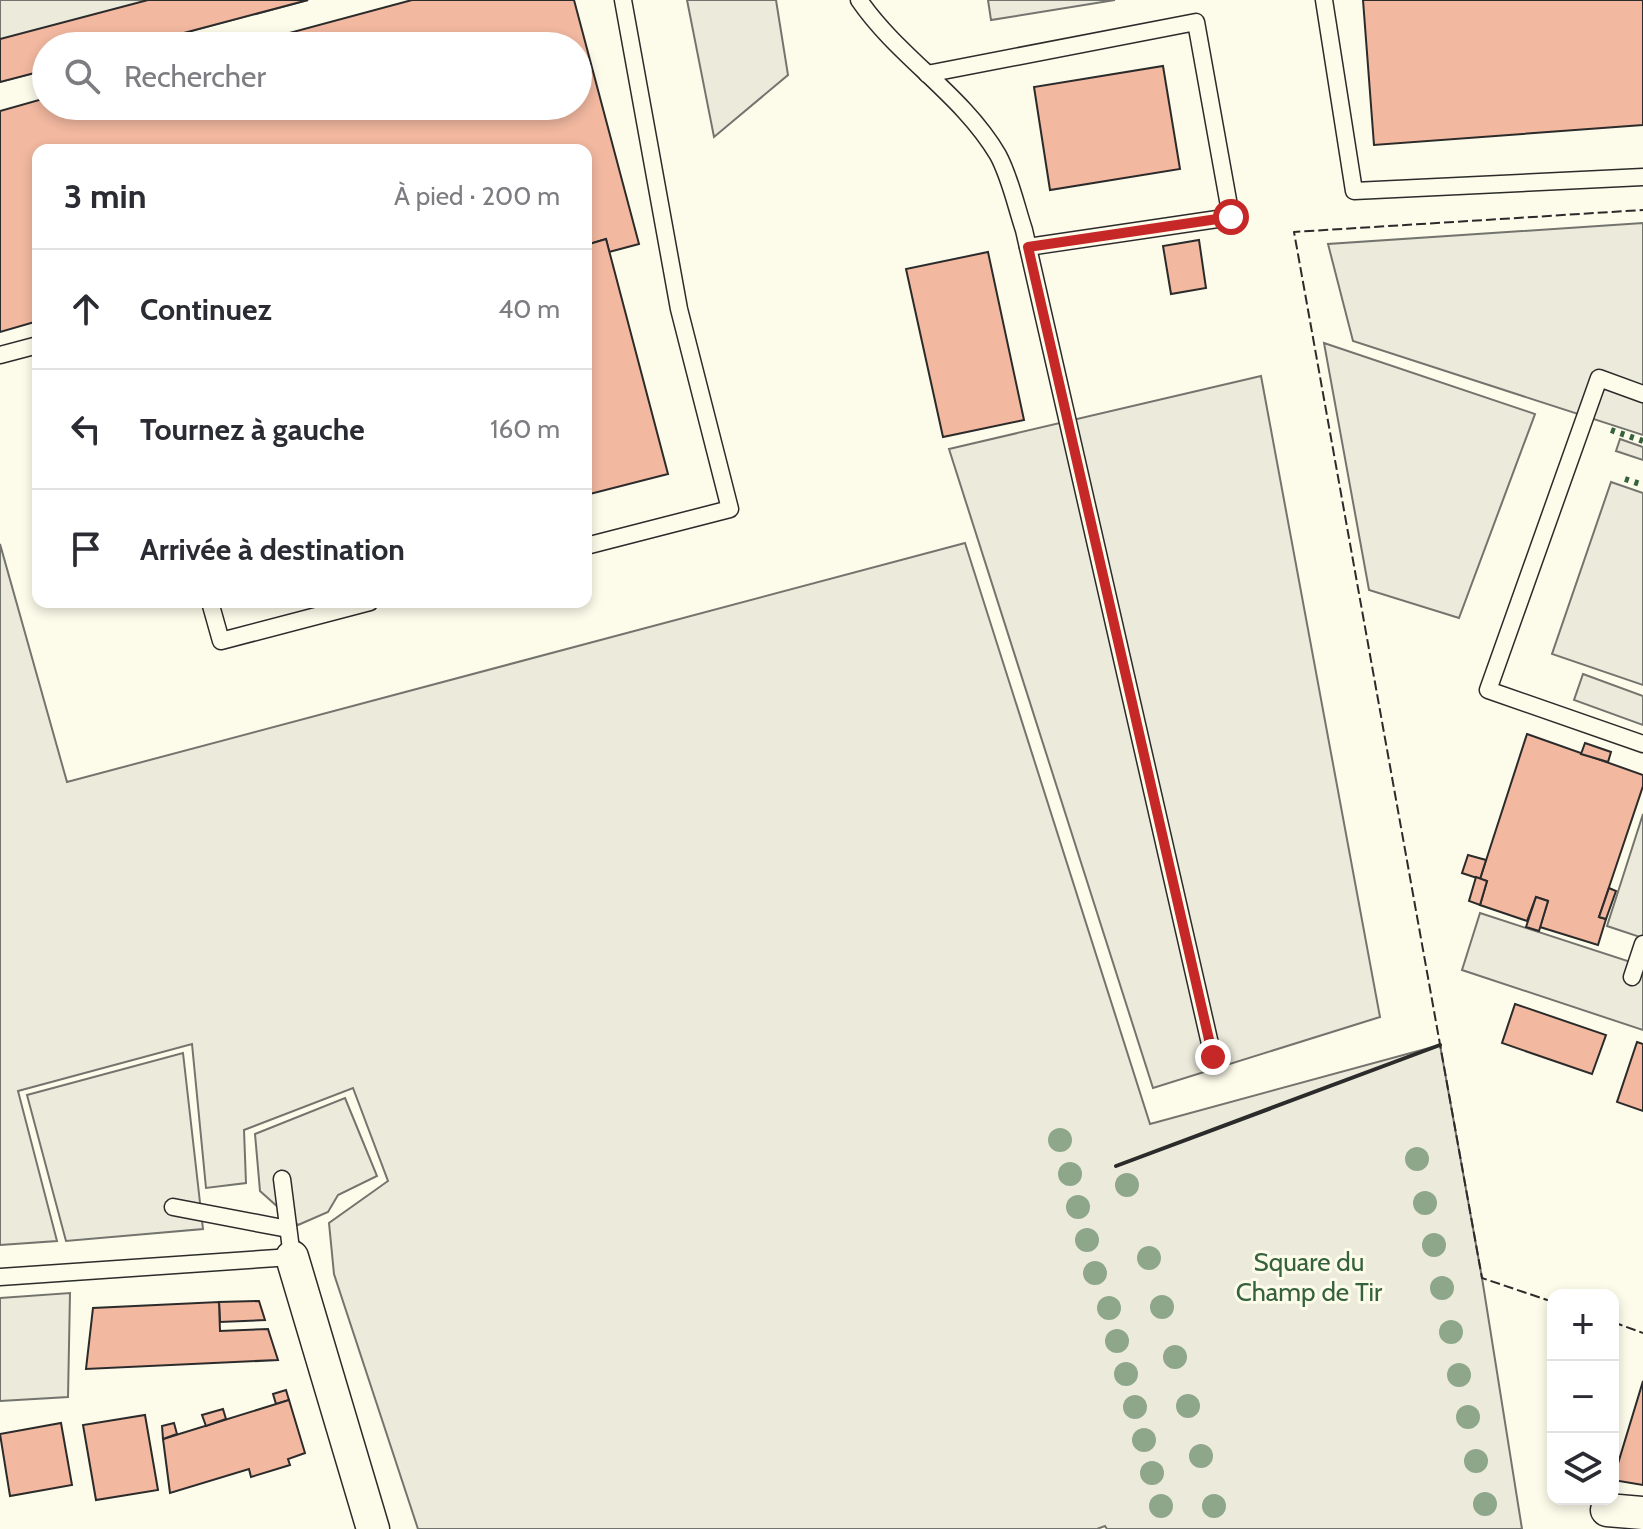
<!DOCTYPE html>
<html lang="fr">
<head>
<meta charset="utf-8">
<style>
	body { margin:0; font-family:Cabin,sans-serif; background:#f2f2f3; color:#2b2b33 }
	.controls { position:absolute; right:24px; bottom:24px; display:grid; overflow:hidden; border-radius:16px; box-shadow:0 4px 12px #0003 }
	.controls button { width:72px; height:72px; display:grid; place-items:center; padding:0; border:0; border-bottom:2px solid #e1e1e2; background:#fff; color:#2b2b33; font:40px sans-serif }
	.stop { position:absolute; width:24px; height:24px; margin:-18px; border:6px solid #c62828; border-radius:50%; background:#fff }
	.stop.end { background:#c62828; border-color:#fff; box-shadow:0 2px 8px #0008 }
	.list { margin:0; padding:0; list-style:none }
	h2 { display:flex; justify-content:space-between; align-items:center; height:104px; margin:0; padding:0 32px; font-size:34px }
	h2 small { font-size:26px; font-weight:400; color:#7c7c81 }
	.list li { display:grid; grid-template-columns:52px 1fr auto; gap:24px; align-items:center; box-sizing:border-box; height:120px; padding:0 32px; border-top:2px solid #e1e1e2 }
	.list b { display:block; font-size:30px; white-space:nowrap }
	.list em { font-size:26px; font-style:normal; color:#7c7c81 }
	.icon { flex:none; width:44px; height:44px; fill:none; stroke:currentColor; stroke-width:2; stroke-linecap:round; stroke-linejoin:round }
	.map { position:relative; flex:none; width:1643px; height:1529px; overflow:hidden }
	.search { position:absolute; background:#fff; box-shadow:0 4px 12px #0003; left:32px; top:32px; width:560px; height:88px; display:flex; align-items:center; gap:20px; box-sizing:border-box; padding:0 28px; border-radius:44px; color:#7c7c81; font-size:30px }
	.panel { position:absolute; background:#fff; box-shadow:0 4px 12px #0003; left:32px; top:144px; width:560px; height:464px; border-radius:16px }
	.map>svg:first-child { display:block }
</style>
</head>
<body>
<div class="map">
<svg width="1643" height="1529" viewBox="0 0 1643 1529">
	<rect width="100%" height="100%" fill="#fdfbea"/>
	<g fill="#ecebdb" stroke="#74746e" stroke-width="2">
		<polygon points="965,543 1150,1124 1440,1045 1482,1278 1522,1529 1107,1529 1105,1526 1097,1529 418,1529 334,1274 329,1223 388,1181 353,1088 244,1130 246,1183 206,1188 192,1044 18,1091 57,1241 0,1245 0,544 67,782"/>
		<polygon points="70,1293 68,1397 0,1401 0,1298"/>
	</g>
	<g fill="#eceadb" stroke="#74746e" stroke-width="2">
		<polygon points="0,0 308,0 135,46 46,46 46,70 0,82"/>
		<polygon points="687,0 776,0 788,75 714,137"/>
		<polygon points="988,0 1115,0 991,20"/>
		<polygon points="1643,223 1643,435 1353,341 1328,244"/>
		<polygon points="1324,343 1535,414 1459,618 1369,590"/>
		<polygon points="1261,376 1380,1017 1153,1088 949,449"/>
		<polygon points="1620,439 1643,447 1643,460 1616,451"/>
		<polygon points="1611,482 1643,493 1643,685 1552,654"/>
		<polygon points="1583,674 1643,696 1643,725 1574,700"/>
		<polygon points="1643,814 1643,938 1607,926"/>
		<polygon points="1480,913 1643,966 1643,1030 1462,970"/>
		<polygon points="183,1053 203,1229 66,1241 27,1095"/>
		<polygon points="345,1098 377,1176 338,1195 328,1212 298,1225 260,1191 255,1134"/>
	</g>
	<g fill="#f2b8a0" stroke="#2b2b2b" stroke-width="2">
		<polygon points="148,0 308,0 135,46 46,46 46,70 0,82 0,39"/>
		<polygon points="412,0 574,0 639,244 609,252 606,239 586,245 586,150 38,150 38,321 0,332 0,111 46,98 46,106 578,106 578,46 241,46"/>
		<polygon points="1363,0 1643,0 1643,125 1374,145"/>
		<polygon points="1163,66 1180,169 1050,190 1034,87"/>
		<polygon points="606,239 668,474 586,495 586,245"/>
		<polygon points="1199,240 1206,288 1171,294 1163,246"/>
		<polygon points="988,252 1024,420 943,437 906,269"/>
		<polygon points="1527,734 1643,775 1643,786 1599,917 1606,919 1598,945 1540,927 1548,901 1536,897 1527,921 1480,905 1487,881 1480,879"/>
		<polygon points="1585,743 1611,752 1608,762 1581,754"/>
		<polygon points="1468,855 1486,860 1480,879 1462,873"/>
		<polygon points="1476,877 1487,881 1480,905 1469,901"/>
		<polygon points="1609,888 1616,891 1606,919 1599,917"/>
		<polygon points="1536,897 1548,901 1539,931 1526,927"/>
		<polygon points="1515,1004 1606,1035 1592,1074 1502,1043"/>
		<polygon points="1637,1042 1643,1044 1643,1111 1617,1102"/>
		<polygon points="259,1301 265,1320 220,1322 219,1302"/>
		<polygon points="219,1302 220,1331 268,1329 278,1360 86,1369 93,1308"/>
		<polygon points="1643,1381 1643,1485 1613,1480"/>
		<polygon points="286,1390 289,1400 276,1404 273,1394"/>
		<polygon points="289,1400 305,1453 288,1459 290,1465 251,1477 249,1469 170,1493 163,1439"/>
		<polygon points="223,1409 226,1419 206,1426 202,1415"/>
		<polygon points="145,1415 158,1490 96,1500 83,1425"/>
		<polygon points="61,1423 72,1485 10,1496 0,1434"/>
		<polygon points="174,1423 177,1434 163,1439 162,1426"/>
	</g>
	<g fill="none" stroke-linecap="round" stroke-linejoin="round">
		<g stroke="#2b2b2b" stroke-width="19">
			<g id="lane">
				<path d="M 859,0 C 898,57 962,94 998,155 C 1010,177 1016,206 1024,230 L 1213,1057"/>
				<polyline points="1324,0 1354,191 1643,177"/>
				<polyline points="927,74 1196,22 1231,217 1028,247"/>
				<polyline points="0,355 38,345"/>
				<polyline points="1643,394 1599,378 1488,690 1643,744"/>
				<polyline points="586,546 730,509 679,309 623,0"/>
				<polyline points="210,602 221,641 370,602"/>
				<polyline points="1632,977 1643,944"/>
				<polyline points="173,1207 288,1229"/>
				<polyline points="0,1277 292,1257 282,1179"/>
			</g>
		</g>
		<g stroke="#2b2b2b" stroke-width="35">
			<g id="street">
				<polyline points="292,1257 373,1529"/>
				<polyline points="1607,1510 1643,1513"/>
			</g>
		</g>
		<use href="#lane" stroke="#fdfbea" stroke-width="16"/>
		<use href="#street" stroke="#fdfbea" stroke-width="32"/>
		<g stroke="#34623c" stroke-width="6" stroke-dasharray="4 6" stroke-linecap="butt">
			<polyline points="1611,430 1643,441"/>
			<polyline points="1625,479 1643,485"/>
		</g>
		<g stroke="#2b2b2b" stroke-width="2" stroke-dasharray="10 4" stroke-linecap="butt">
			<polyline points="1553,1302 1482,1278 1294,232 1643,210"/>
			<polyline points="1613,1322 1643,1333"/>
		</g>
		<polyline stroke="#2b2b2b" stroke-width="4" points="1116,1166 1440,1045"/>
	</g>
	<g fill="#8ea78a">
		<circle cx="1060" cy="1140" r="12"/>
		<circle cx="1417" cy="1159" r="12"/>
		<circle cx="1070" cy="1174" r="12"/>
		<circle cx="1127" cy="1185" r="12"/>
		<circle cx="1425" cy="1203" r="12"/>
		<circle cx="1078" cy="1207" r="12"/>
		<circle cx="1087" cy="1240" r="12"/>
		<circle cx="1434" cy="1245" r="12"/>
		<circle cx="1149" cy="1258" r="12"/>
		<circle cx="1095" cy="1273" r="12"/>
		<circle cx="1442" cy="1288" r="12"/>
		<circle cx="1162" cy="1307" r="12"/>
		<circle cx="1109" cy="1308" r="12"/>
		<circle cx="1451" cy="1332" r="12"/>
		<circle cx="1117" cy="1341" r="12"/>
		<circle cx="1175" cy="1357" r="12"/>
		<circle cx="1126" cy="1374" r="12"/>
		<circle cx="1459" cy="1375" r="12"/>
		<circle cx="1188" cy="1406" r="12"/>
		<circle cx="1135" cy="1407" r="12"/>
		<circle cx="1468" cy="1417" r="12"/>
		<circle cx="1144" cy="1440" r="12"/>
		<circle cx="1201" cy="1456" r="12"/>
		<circle cx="1476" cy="1461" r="12"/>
		<circle cx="1152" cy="1473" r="12"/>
		<circle cx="1485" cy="1504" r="12"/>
		<circle cx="1161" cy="1506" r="12"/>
		<circle cx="1214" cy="1506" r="12"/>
	</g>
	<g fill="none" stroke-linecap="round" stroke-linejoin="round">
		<polyline stroke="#c62828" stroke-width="10" points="1213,1057 1028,247 1231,217"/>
	</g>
	<g text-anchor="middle" stroke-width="6" stroke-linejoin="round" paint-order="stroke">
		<g font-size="26" fill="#34623c" stroke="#fdfbea">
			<text x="1309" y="1271">Square du<tspan x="1309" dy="30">Champ de Tir</tspan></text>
		</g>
	</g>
</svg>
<div class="controls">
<button>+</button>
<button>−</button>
<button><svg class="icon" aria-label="layers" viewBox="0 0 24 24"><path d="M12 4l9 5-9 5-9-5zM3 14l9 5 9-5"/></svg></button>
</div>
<div class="stop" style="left:1231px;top:217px"></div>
<div class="stop end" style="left:1213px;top:1057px"></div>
<div class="search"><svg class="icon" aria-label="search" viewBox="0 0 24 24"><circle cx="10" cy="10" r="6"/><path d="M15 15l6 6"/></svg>Rechercher</div>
<section class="panel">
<h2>3 min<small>À pied · 200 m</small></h2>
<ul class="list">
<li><svg class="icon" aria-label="ahead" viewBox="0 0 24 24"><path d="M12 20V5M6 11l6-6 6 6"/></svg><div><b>Continuez</b></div><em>40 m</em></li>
<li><svg class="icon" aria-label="left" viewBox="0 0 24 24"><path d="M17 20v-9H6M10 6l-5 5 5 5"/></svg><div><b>Tournez à gauche</b></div><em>160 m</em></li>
<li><svg class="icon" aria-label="arrive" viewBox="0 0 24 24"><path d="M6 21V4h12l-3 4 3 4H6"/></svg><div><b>Arrivée à destination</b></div></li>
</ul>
</section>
</div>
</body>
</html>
